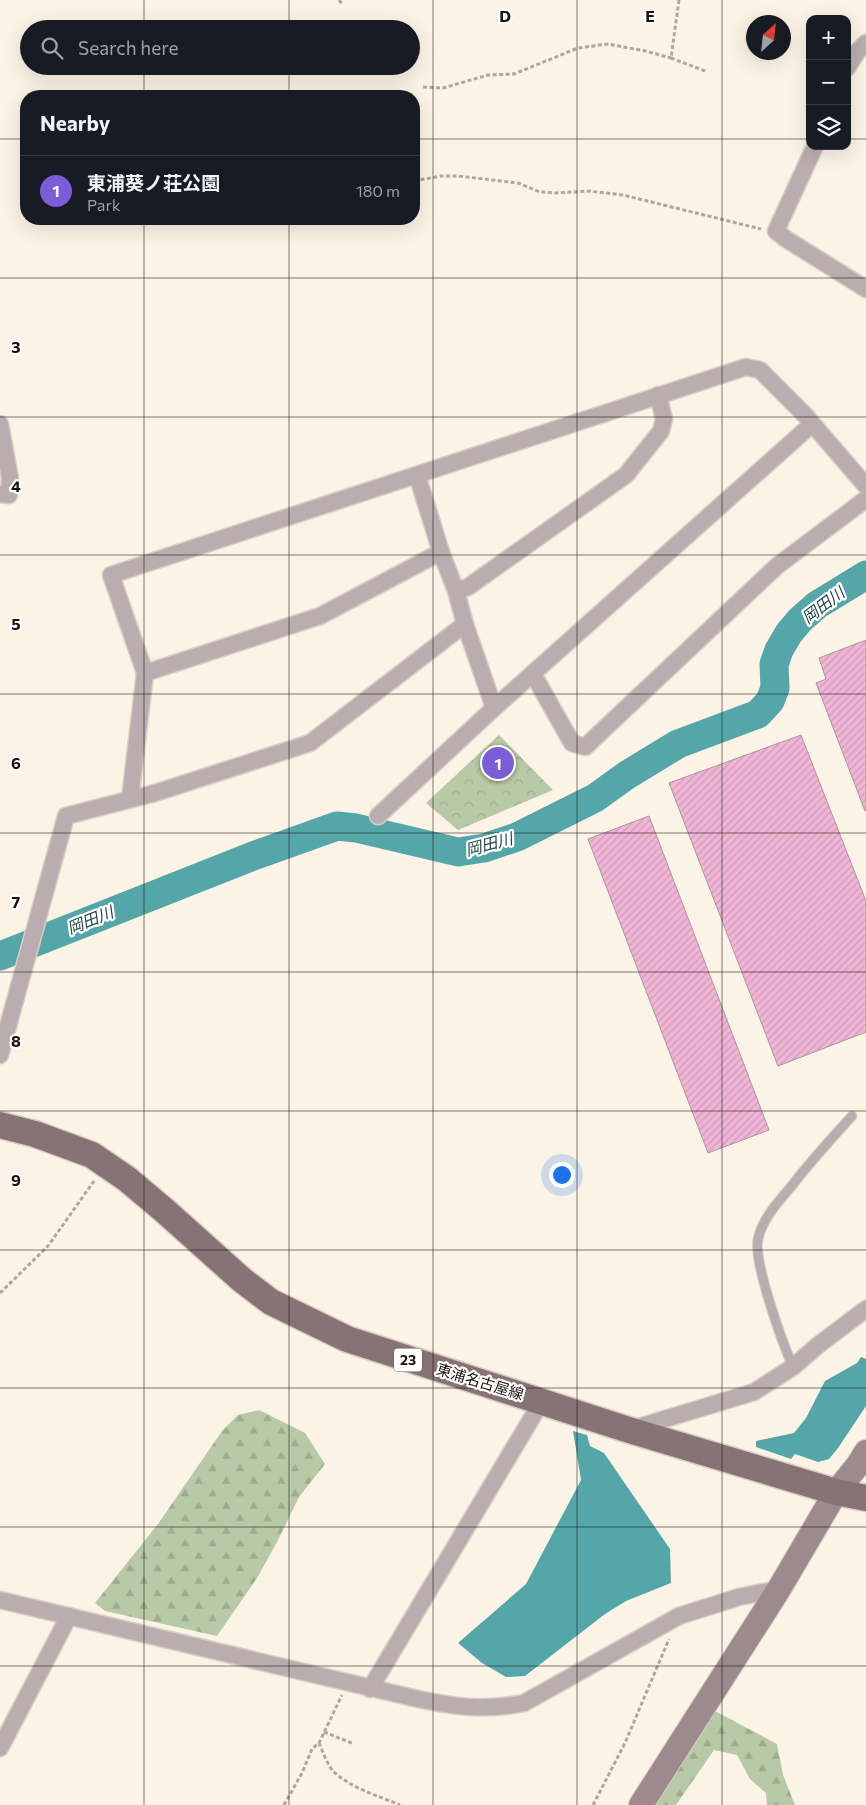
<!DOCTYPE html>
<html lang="en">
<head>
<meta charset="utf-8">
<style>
	body { margin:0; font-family:Commissioner,"Noto Sans JP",sans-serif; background:#242831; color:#f1f3f6 }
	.controls { position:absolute; right:15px; top:15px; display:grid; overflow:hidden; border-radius:10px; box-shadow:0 5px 20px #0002 }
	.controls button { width:45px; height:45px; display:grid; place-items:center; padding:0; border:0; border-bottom:1px solid #363941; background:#171b24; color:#f1f3f6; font:25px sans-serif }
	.compass { position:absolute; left:746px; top:15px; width:45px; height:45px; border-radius:50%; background:#171b24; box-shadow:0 5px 20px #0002; rotate:27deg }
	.you { position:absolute; left:561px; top:1174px; width:18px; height:18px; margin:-12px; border:4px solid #fff; border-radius:50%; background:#1a73e8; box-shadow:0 0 0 8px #1a73e833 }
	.badge { display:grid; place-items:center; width:32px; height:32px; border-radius:50%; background:#7c5dd8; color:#fff; font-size:16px; font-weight:700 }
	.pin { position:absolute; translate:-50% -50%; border:2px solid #fff; box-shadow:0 1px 5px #0006 }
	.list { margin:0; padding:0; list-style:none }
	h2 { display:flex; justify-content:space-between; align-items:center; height:65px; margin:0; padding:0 20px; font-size:21px }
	h2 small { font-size:16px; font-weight:400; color:#9ea1a6 }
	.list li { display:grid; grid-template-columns:32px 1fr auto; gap:15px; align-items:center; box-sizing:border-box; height:70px; padding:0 20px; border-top:1px solid #363941 }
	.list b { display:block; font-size:19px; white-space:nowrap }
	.list p { margin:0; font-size:16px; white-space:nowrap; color:#9ea1a6 }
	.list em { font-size:16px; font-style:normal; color:#9ea1a6 }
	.icon { flex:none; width:28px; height:28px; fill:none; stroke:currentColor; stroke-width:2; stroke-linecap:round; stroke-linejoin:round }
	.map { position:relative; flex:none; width:866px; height:1805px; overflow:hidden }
	.search { position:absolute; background:#171b24; box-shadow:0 5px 20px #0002; left:20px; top:20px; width:400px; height:55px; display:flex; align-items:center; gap:12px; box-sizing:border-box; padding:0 18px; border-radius:28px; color:#9ea1a6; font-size:19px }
	.panel { position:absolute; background:#171b24; box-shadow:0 5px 20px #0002; left:20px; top:90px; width:400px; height:135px; border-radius:20px }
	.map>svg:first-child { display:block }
</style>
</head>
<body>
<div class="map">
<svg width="866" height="1805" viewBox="0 0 866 1805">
	<defs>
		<pattern id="forest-firs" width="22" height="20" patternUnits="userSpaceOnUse" patternTransform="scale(1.25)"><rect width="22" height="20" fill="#b7c9a6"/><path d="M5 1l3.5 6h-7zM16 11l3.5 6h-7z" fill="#9dac8e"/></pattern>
		<pattern id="park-crowns" width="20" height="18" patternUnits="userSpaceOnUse" patternTransform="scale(1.25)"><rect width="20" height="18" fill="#b7c9a6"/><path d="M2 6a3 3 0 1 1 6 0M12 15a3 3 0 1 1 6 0" fill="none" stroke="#9dac8e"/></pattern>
		<pattern id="building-hatch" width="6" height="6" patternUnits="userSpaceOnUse" patternTransform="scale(1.25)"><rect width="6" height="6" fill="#f1b6d7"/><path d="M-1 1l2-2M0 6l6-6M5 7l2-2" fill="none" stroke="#ce9cb7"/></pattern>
	</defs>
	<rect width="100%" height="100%" fill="#fcf3e7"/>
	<g fill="url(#forest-firs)">
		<polygon points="259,1410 305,1433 325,1464 299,1497 276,1544 257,1578 217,1636 105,1611 95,1603 158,1524 222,1431 238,1415"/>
		<polygon points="715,1711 777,1744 783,1775 795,1805 767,1805 766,1793 750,1779 737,1755 714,1750 676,1805 655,1805"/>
	</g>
	<polygon fill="url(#park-crowns)" points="499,735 553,790 458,830 426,803"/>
	<g fill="#54a6a9">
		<polygon points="861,1357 866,1359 866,1406 838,1448 829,1459 818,1462 795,1454 791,1459 756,1447 756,1441 794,1433 806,1418 825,1381 857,1363"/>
		<polygon points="573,1431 587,1435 590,1446 604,1453 670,1549 671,1583 626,1601 605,1614 525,1676 506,1677 482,1663 458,1643 526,1584 581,1480"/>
	</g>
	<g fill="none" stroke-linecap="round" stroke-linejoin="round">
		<polyline stroke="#54a6a9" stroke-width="29" points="0,956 253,856 337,826 356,828 458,852 484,848 517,837 595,798 627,775 678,744 758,714 770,701 775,688 774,664 779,650 789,633 800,620 817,605 866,575"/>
	</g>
	<g fill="url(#building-hatch)" stroke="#ab94a0">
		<polygon points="866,640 866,810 865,811 816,683 826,679 819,658"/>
		<polygon points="801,735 866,901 866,1032 778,1066 669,783"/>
		<polygon points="649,816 769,1130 708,1153 588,839"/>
	</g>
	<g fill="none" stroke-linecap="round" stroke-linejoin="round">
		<g stroke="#d8cfc4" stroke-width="11">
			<path id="lane" d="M 793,1367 C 783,1344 753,1262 758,1239 C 762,1220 777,1203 790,1188 C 809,1163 830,1140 852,1116"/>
		</g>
		<g stroke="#d8cfc4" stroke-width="19">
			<g id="street">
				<polyline points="847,68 857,52 866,43"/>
				<polyline points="815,146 776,231 786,239 866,289"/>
				<polyline points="0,424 10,478 9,495 0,494"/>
				<polyline points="417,475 441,552 456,591 465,624 494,708"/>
				<polyline points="456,591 468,587 626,475 661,431 664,419 658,395"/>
				<polyline points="145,673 320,616 441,552"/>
				<polyline points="533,674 572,743 585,747 777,566 866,499"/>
				<polyline points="130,799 145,673 111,575 746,367 760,370 804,414 866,486"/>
				<polyline points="378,816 494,708 812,424"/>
				<polyline points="0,1055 66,816 155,793 310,743 465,624"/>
				<polyline points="632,1429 754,1392 793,1367 817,1346 866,1309"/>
				<path d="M 0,1600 L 418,1699 C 457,1707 485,1711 524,1703 L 679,1616 L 739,1597 L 779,1589"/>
				<polyline points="370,1689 542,1401"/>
				<polyline points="0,1748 69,1616"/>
			</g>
		</g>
		<g stroke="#d8cfc4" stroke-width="26">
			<polyline id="secondary" points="641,1805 779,1589 836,1492 858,1465 866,1452"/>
		</g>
		<g stroke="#d8cfc4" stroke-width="29">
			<polyline id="primary" points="0,1125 35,1134 92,1155 127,1179 165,1211 242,1280 271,1302 347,1339 629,1430 836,1492 866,1498"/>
		</g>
		<g stroke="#afa79d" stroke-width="3" stroke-dasharray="4 2.5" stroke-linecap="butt">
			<polyline points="339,0 343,5"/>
			<polyline points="679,0 671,58 705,71"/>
			<polyline points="423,87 443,88 488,75 514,74 578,48 608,44 645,51 671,58"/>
			<polyline points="414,181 441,176 458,176 518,183 540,192 555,193 590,191 623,195 761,229"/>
			<polyline points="0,1293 48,1246 94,1181"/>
			<polyline points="324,1732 354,1744"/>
			<path d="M 319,1743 C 323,1752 327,1764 333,1771 C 350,1788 379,1796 400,1805"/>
			<polyline points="284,1805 302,1773 312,1749 319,1743 342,1695"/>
			<polyline points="593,1805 625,1743 669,1639"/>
		</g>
		<use href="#lane" stroke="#b9adaf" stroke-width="9"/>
		<use href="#street" stroke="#b9adaf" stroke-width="16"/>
		<use href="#secondary" stroke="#9c8a8e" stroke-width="24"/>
		<use href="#primary" stroke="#877276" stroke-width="26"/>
	</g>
	<path fill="none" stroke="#18130c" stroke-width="1" stroke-opacity="0.55" d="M 144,0 L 144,29M 289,0 L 289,29M 433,0 L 433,1805M 577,0 L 577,1805M 722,0 L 722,1805M 144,66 L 144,96M 289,66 L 289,96M 0,139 L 26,139M 414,139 L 810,139M 847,139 L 866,139M 144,219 L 144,1805M 289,219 L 289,1805M 0,278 L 866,278M 0,417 L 866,417M 0,555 L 866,555M 0,694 L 866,694M 0,833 L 866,833M 0,972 L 866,972M 0,1111 L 866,1111M 0,1250 L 866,1250M 0,1388 L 866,1388M 0,1527 L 866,1527M 0,1666 L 866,1666"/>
	<g text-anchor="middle" stroke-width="4.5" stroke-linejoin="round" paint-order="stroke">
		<rect fill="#fff" stroke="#5d5a55" stroke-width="1" x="394" y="1348.5" width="28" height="23" rx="4"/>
		<g font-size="14" font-weight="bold" fill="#18130c">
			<text x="408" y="1365">23</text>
		</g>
		<g font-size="15" fill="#18130c" stroke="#fff">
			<text transform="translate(480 1382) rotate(17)" y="5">東浦名古屋線</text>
		</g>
		<g font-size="16" font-style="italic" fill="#1f4647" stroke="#fff">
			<text transform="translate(823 605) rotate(-37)" y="6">岡田川</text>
			<text transform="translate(489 844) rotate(-15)" y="6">岡田川</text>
			<text transform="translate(90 920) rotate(-22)" y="6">岡田川</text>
		</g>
	</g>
	<g font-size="16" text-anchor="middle" font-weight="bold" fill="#18130c" stroke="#fff" stroke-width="4.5" stroke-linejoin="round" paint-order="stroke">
		<text x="505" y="22">D</text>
		<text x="650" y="22">E</text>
		<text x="16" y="353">3</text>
		<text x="16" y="492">4</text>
		<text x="16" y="630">5</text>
		<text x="16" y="769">6</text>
		<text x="16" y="908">7</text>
		<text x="16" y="1047">8</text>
		<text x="16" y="1186">9</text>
	</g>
</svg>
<div class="controls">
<button>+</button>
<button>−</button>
<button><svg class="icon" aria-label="layers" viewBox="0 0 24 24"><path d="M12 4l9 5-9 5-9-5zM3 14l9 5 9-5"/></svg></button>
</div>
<svg class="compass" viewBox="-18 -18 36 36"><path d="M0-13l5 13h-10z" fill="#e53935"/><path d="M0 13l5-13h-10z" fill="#9ea1a6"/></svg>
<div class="you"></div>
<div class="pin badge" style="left:498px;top:763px">1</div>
<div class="search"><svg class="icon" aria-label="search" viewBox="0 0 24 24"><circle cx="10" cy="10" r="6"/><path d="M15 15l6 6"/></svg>Search here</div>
<section class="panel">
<h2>Nearby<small></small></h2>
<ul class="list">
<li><span class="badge">1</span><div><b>東浦葵ノ荘公園</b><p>Park</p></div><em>180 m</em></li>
</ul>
</section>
</div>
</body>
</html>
